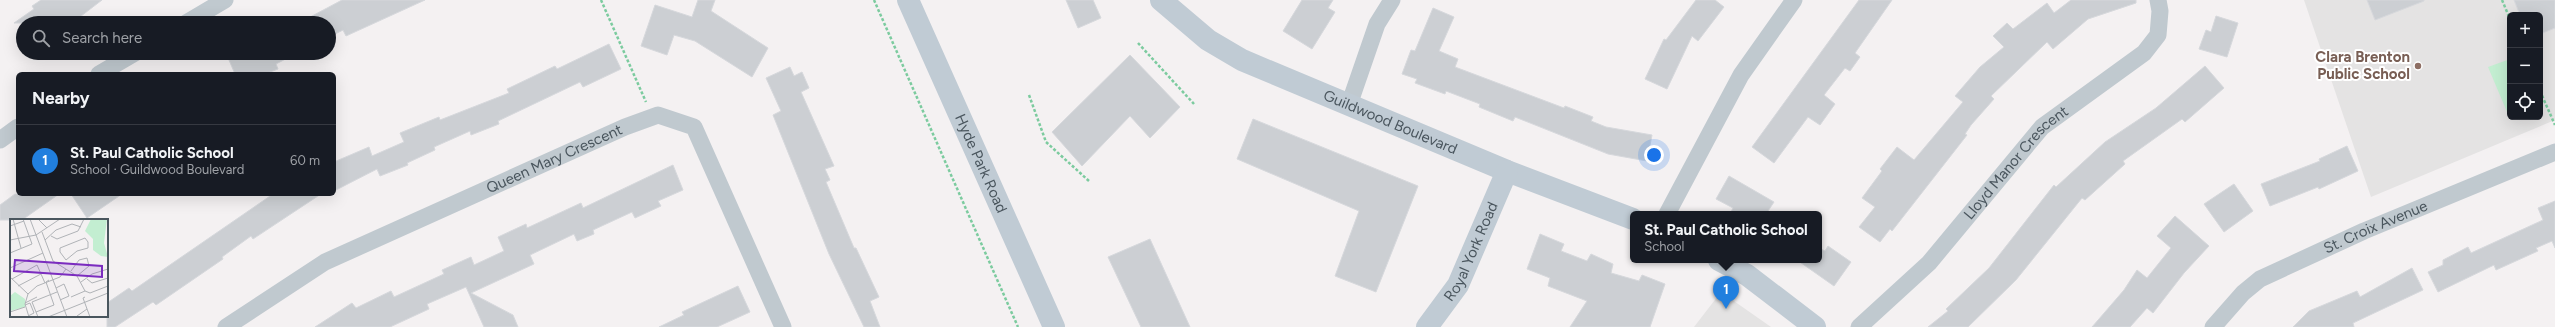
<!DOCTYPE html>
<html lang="en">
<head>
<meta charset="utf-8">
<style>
	body { margin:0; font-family:Figtree,sans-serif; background:#242831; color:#f1f3f6 }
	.controls { position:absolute; right:12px; top:12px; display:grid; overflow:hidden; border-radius:6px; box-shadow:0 4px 16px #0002 }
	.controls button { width:36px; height:36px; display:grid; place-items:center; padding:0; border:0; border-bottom:1px solid #363941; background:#171b24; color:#f1f3f6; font:20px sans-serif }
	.you { position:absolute; left:1654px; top:155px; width:14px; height:14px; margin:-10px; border:3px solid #fff; border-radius:50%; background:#1a73e8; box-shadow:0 0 0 6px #1a73e833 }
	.badge { display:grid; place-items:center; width:26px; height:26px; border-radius:50%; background:#217fde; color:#fff; font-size:13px; font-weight:700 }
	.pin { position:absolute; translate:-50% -33px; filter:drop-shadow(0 1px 2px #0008) }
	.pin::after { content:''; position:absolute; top:21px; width:14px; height:12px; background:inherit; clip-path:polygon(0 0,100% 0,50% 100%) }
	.popup { position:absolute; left:1630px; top:211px; width:192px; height:52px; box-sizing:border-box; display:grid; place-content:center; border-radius:6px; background:#171b24; filter:drop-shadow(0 1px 3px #0005); font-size:13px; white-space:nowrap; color:#9ea1a6 }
	.popup b { font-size:15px; color:#f1f3f6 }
	.popup::after { content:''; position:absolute; left:50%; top:100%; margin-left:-8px; border:8px solid transparent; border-top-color:#171b24 }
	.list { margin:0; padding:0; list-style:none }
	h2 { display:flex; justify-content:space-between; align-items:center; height:52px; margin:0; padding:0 16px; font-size:17px }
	h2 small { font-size:13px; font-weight:400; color:#9ea1a6 }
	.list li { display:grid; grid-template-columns:26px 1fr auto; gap:12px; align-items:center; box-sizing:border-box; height:72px; padding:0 16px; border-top:1px solid #363941 }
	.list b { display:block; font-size:15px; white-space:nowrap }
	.list p { margin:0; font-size:13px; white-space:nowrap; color:#9ea1a6 }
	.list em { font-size:13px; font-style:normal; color:#9ea1a6 }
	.icon { flex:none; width:22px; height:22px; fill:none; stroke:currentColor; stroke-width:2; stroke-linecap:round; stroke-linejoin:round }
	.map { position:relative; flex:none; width:2555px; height:327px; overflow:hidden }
	.search { position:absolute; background:#171b24; box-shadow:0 4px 16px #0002; left:16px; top:16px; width:320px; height:44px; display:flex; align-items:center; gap:10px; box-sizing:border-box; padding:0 14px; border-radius:22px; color:#9ea1a6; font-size:15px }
	.panel { position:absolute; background:#171b24; box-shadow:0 4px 16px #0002; left:16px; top:72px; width:320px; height:124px; border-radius:6px }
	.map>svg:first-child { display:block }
</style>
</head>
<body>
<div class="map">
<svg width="2555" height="327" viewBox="0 0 2555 327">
	<rect width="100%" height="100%" fill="#f4f1f2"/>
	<g fill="#e4e3e3" fill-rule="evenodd">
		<path d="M 2304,0 L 2555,0 L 2555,120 L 2371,197 ZM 2510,15 L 2540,15 L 2540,117 L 2510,117 Z"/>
		<polygon points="1721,292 1771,327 1694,327"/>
	</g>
	<polygon fill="#c3eed1" points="2510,59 2510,117 2514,117 2510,119 2488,67"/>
	<g fill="#cccfd3" stroke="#d6d8dc">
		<polygon points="41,0 102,0 72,23 14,23 34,9 32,6"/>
		<polygon points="342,0 425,0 346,36 343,30 329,37 329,23 299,23"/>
		<polygon points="698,0 715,0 711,11 768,48 752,77 695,41 674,35 667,55 641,46 655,5 692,17"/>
		<polygon points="1066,0 1093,0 1101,18 1078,28"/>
		<polygon points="1302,0 1333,0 1328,8 1335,12 1312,49 1283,31"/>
		<polygon points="1696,0 1715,0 1724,7 1698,41 1692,36 1667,89 1645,79 1664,39 1666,40"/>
		<polygon points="1859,0 1892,0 1855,53 1860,57 1850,71 1845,68 1824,95 1835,104 1820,125 1808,117 1774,163 1752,147"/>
		<polygon points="2071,0 2136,0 2136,3 2088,19 2053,49 2047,42 1991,96 1994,99 1971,125 1965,134 1967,135 1892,231 1890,229 1880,242 1859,227 1875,207 1862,198 1882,171 1880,169 1897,147 1914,160 1963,102 1955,96 1980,67 2004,47 1993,36 2007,23 2013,29 2047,3 2054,13"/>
		<polygon points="2367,0 2424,0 2424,1 2375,20"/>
		<polygon points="2514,0 2555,0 2555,28 2540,34 2540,15 2520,15"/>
		<polygon points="1433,8 1454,17 1439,51 1458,59 1455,67 1564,108 1565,106 1593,117 1591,121 1606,127 1652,135 1647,161 1608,154 1515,117 1513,121 1479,107 1480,104 1446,91 1445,94 1415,83 1417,79 1402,74 1411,50 1415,51"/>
		<polygon points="2216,16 2238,23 2227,57 2199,49 2206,30 2211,32"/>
		<polygon points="609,44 621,69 583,87 580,82 498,121 499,124 471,135 470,131 434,147 435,150 407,163 408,165 380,176 377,169 334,191 334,162 369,147 372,156 404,142 400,133 439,117 440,120 509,93 507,89 555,66 557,69"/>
		<polygon points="226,53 297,53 276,64 278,69 265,74 235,74"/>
		<polygon points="1130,55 1180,107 1150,138 1130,116 1082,166 1052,132"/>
		<polygon points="2205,66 2224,88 2185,122 2182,119 2123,161 2125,164 2085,200 2082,198 2016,280 1968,327 1928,327 1948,311 1946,309 1989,268 2054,185 2056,187 2105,142 2156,108"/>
		<polygon points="790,67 794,76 802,72 809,88 801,92 834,166 825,169 830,180 826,182 854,248 856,248 879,297 870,301 880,327 864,327 829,254 773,115 781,111 766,78"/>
		<polygon points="1253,119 1418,186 1376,292 1335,276 1359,211 1237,159"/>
		<polygon points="2347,146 2358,171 2319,189 2318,187 2270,206 2261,184 2320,161 2319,159"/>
		<polygon points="673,165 683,190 658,201 661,206 635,218 632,212 593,230 594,234 577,241 574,234 530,255 534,264 471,293 513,315 518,327 484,327 466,287 427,304 429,309 390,327 315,327 352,303 356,308 391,291 394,297 444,274 442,270 471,257 474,265 504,251 498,237 526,224 527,228 581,203 583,208"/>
		<polygon points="1729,176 1774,202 1766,214 1730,214 1733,208 1716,199"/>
		<polygon points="2234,184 2253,211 2224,232 2204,204"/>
		<polygon points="15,194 59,194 22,220 0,220 0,205"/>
		<polygon points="71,194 122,194 87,218"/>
		<polygon points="273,194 321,194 253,239 251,236 222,257 223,259 156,305 153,302 115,327 107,327 107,303 129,288 132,291"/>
		<polygon points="2555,201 2555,248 2552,241 2536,248 2538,251 2496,270 2494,265 2438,292 2428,272 2443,265 2443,260 2468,247 2471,253 2543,220 2538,208"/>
		<polygon points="2175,216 2209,246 2184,273 2153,313 2147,308 2130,327 2092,327 2124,290 2137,270 2147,278 2171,248 2157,236"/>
		<polygon points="1540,234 1564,244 1561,251 1587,261 1591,254 1613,264 1611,273 1639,281 1642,275 1665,284 1650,327 1570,327 1587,301 1548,286 1550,278 1527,269"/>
		<polygon points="1150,239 1190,327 1141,327 1108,257"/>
		<polygon points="1828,246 1851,262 1834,286 1797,260 1819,260 1819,248 1825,251"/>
		<polygon points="2412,268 2423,290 2353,323 2354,327 2293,327 2309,311 2357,291 2360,297"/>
		<polygon points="738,286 750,312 717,327 659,327 684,315 682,312"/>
	</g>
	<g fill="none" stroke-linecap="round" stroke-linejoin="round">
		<g stroke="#7ccb9f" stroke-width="2.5" stroke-dasharray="3 2" stroke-linecap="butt">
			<polyline points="601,0 646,102"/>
			<polyline points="874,0 1018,327"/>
			<polyline points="2502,0 2510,19"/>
			<polyline points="1138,43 1194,104"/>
			<polyline points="2540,91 2555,125"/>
			<polyline points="1029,95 1046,142 1089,181"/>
		</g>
		<g stroke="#c0c9cf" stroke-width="17">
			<polyline points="186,23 225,0"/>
			<polyline points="99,74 135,53"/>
			<polyline points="1349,105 1377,24 1392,0"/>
			<polyline points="0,140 18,127"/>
			<polyline points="1667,214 1741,75 1794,0"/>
			<path id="s1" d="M 226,327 L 325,262 L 625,127 L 658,115 L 694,127 L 783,327"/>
			<path id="s2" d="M 1859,327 L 1929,263 L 2042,127 L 2144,53 L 2158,35 L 2160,11 L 2158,0"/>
			<path id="s3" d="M 2213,327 L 2243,293 L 2260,279 L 2364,231 L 2555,152"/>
		</g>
		<g stroke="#c0cbd4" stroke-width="22">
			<path id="s4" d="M 908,0 L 1054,327"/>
			<path id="s5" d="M 1161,0 L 1208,40 L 1242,60 L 1507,171 L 1633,219"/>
			<polyline points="1719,260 1747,275 1815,327"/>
			<path id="s6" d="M 1427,327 L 1458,285 L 1507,171"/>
		</g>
	</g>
	<circle fill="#8d6e63" stroke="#fff" stroke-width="1.5" cx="2418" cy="66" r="4"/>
	<g text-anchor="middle" stroke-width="4" stroke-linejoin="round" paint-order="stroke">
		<g font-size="15" font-weight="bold" fill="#785e54" stroke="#fff" text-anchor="end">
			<text x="2410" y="62">Clara Brenton<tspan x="2410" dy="17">Public School</tspan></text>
		</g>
		<g font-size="15" fill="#4a565e" stroke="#fff">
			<text dy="5" stroke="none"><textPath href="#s5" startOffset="262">Guildwood Boulevard</textPath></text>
			<text dy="5" stroke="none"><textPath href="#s1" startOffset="370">Queen Mary Crescent</textPath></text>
			<text dy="5" stroke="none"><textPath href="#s4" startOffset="179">Hyde Park Road</textPath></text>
			<text dy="5" stroke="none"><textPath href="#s2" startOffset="228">Lloyd Manor Crescent</textPath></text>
			<text dy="5" stroke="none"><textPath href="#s3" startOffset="194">St. Croix Avenue</textPath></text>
			<text dy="5" stroke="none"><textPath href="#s6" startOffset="88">Royal York Road</textPath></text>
		</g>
	</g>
	<g transform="translate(10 219)">
		<rect width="98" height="98" fill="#f4f1f2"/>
		<path d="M 81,0 L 97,0 L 94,24 L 98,38 L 91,37 L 83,31 L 83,20 L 75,12 ZM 5,73 L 15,80 L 15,88 L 0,92 L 0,77 Z" fill="#c3eed1"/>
		<path fill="none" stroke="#b0b3b7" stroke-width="1" d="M 3,0 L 11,29M 20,0 L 57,98M 28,0 L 37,9M 0,7 L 14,2M 32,13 L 43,42 L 67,57 L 75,72 L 80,74 L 98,67M 26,16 L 50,0M 41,17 L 47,20 L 68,12 L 74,0M 75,19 L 78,23 L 78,29 L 67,32 L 56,41 L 50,33 L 50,29 ZM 0,21 L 26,16M 35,21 L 46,11 L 62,5 L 71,8M 0,34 L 22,25 L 13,0M 0,49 L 33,34M 61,52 L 69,41 L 77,39 L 79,47 L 67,57M 0,58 L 18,75M 2,60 L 27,46 L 35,64M 77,60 L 82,64 L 98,59M 71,63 L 82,55 L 98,50M 8,67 L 31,55M 46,69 L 54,65 L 59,77 L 50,81M 61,78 L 75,72M 75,78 L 73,79 L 80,98M 15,84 L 27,78M 15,86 L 20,84 L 24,94 L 18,97M 0,93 L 15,88M 26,93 L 44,86 L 36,63 L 39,61M 67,97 L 77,90M 19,98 L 15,85 L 18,75 L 27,67 L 50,58 L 56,50M 28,98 L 22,83 L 47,73M 38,98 L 98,74"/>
		<path fill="#7b2cbf" fill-opacity="0.15" stroke="#7b2cbf" stroke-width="2" d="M 5,41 L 92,47 L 92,58 L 4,52 Z"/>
		<rect width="98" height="98" fill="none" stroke="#4a565e" stroke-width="2"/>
	</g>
</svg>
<div class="controls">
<button>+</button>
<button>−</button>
<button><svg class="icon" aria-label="locate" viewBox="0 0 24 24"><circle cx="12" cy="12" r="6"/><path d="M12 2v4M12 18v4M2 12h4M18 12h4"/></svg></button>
</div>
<div class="you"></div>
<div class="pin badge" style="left:1726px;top:309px">1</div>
<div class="popup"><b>St. Paul Catholic School</b>School</div>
<div class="search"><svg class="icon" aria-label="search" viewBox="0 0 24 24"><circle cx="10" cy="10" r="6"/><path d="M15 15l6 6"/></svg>Search here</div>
<section class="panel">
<h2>Nearby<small></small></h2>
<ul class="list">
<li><span class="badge">1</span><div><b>St. Paul Catholic School</b><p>School · Guildwood Boulevard</p></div><em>60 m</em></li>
</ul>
</section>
</div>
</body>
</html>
